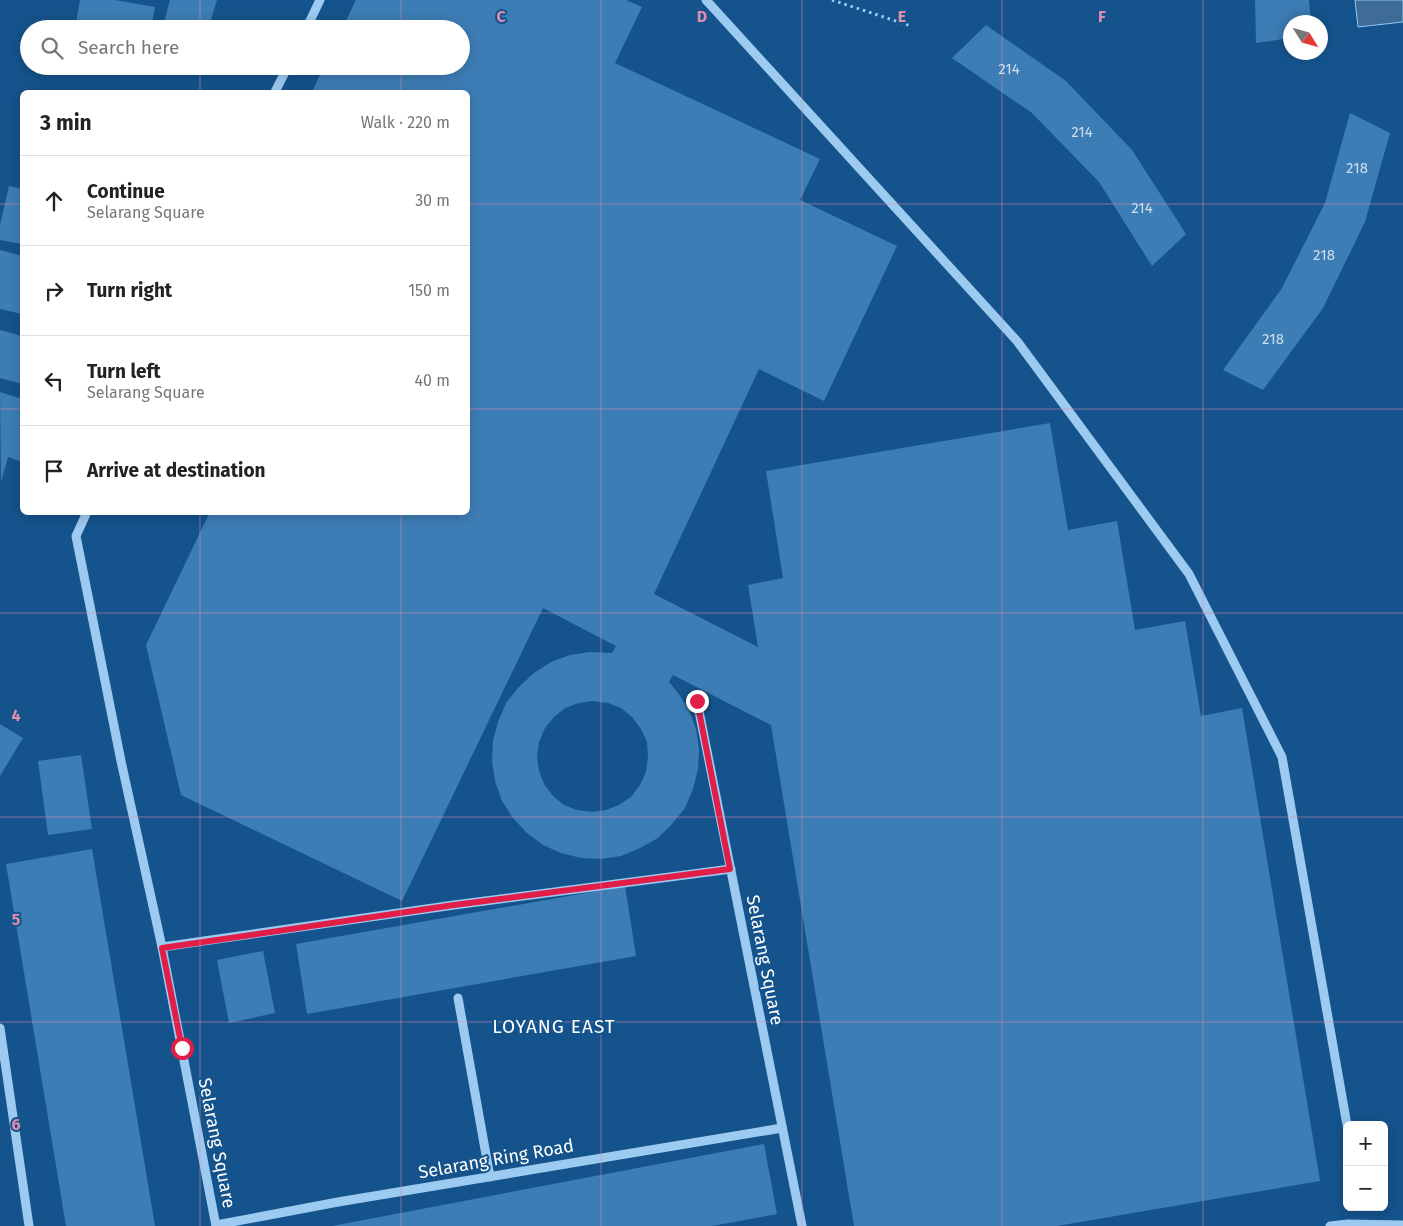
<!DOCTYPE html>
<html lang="en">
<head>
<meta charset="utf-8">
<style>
	body { margin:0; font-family:"Fira Sans",sans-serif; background:#f6f6f6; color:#222 }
	.controls { position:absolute; right:15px; bottom:15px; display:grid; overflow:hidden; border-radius:8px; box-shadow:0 2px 12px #0003 }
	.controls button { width:45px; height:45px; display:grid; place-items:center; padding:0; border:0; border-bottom:1px solid #e0e0e0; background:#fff; color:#222; font:25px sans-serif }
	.compass { position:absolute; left:1283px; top:15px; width:45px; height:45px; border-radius:50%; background:#fff; box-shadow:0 2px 12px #0003; rotate:127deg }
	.stop { position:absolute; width:15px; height:15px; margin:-11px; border:4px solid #e11d48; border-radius:50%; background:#fff }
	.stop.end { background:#e11d48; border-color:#fff; box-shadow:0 1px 5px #0008 }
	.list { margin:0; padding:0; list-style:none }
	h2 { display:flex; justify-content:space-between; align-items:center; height:65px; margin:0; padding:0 20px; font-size:21px }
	h2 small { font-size:16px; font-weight:400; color:#767676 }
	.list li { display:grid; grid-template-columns:32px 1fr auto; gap:15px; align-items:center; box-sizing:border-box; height:90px; padding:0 20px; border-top:1px solid #e0e0e0 }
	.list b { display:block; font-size:19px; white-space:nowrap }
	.list p { margin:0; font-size:16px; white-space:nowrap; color:#767676 }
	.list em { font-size:16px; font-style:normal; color:#767676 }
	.icon { flex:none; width:28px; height:28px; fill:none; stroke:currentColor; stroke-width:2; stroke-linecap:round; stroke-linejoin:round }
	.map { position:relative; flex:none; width:1403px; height:1226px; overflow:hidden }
	.search { position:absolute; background:#fff; box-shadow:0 2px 12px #0003; left:20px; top:20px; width:450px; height:55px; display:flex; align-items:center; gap:12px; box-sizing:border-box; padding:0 18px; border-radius:28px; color:#767676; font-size:19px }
	.panel { position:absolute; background:#fff; box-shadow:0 2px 12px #0003; left:20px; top:90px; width:450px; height:425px; border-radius:8px }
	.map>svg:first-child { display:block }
</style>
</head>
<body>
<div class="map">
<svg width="1403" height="1226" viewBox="0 0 1403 1226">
	<rect width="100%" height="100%" fill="#15538c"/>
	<polygon fill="#3f6c96" stroke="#8fc6f3" points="1355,0 1403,0 1403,22 1358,27"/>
	<g fill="#3d7db5" fill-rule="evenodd">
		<polygon points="80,0 115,0 155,7 151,29 75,29"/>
		<polygon points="170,0 217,0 208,29 162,29"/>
		<path d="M 356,0 L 626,0 L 642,7 L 615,63 L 820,159 L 800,200 L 897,246 L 824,401 L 759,369 L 654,594 L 758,647 L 748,585 L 783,578 L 766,471 L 1050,423 L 1068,530 L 1117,521 L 1135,630 L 1185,621 L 1201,716 L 1242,708 L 1320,1181 L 1057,1226 L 854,1226 L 771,725 L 673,675 L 669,682 L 678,693 L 689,710 L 696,729 L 699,749 L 698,769 L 693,789 L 685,808 L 672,824 L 658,838 L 640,848 L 621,856 L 601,859 L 581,858 L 561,853 L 543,845 L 527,833 L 513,818 L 502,801 L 495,781 L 492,761 L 493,741 L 498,722 L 506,703 L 519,687 L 534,673 L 551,662 L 570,655 L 590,652 L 612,653 L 616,646 L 543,608 L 402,901 L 181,795 L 146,645 L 210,512 L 468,512 L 468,92 L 312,92 L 324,66 L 461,66 L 461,29 L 342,29 ZM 593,701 L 608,703 L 621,708 L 632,717 L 641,729 L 647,742 L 648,757 L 646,772 L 640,785 L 631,797 L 619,805 L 606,810 L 592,812 L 577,810 L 564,805 L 553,796 L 544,784 L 539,771 L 537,756 L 539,742 L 545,728 L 554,717 L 565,708 L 579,703 Z"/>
		<polygon points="1255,0 1309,0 1311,22 1290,22 1290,38 1256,43"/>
		<polygon points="986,25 1066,81 1132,150 1186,234 1152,266 1099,182 1032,113 952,58"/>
		<polygon points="167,66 197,66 195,75"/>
		<polygon points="1350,113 1390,133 1365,222 1323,308 1263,390 1223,370 1282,288 1325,203"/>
		<polygon points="9,186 22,189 22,244 0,240 0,225"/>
		<polygon points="0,250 22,256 22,314 0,309"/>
		<polygon points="0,330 22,336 22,384 0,378"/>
		<polygon points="0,392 22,399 22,462 8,457 1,482"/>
		<polygon points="0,724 23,738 0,776"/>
		<polygon points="81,755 92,829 48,835 38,761"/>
		<polygon points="92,849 155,1226 66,1226 6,864"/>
		<polygon points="625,886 636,956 307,1014 296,944"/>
		<polygon points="263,951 275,1013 229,1023 217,960"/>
		<polygon points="764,1144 777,1214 712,1226 332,1226"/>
	</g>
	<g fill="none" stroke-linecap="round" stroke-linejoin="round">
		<polyline stroke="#9dcaf0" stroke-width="3" stroke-dasharray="2.5 4" stroke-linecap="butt" points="832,0 911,26"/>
		<g stroke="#9dcaf0" stroke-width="9">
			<polyline points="706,0 1017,341 1189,574 1282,757 1347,1125"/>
			<polyline points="306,29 320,0"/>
			<polyline points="275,92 288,66"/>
			<polyline points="87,512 76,536 121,761 162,947 216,1226"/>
			<polyline points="697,701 802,1226"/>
			<polyline points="162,947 454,905 731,869"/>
			<polyline points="458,998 490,1177"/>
			<polyline points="0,1028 29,1226"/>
			<polyline points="216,1225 338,1202 782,1128"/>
			<polyline points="1330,1226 1348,1224 1403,1225"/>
		</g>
	</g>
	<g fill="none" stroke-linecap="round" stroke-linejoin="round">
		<polyline stroke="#e11d48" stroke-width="6" points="182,1048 162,948 454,905 730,869 697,701"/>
	</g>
	<path fill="none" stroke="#e08cad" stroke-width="1" stroke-opacity="0.55" d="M 200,0 L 200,29M 401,0 L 401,29M 601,0 L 601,1226M 802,0 L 802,1226M 1002,0 L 1002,1226M 1203,0 L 1203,1226M 200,66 L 200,92M 401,66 L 401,92M 0,204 L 22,204M 468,204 L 1403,204M 0,409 L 22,409M 468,409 L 1403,409M 200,512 L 200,1226M 401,512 L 401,1226M 0,613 L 1403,613M 0,817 L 1403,817M 0,1022 L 1403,1022"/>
	<g text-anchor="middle" stroke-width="4" stroke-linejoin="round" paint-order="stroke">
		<g font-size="15" fill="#cedeec">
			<text x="1009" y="74">214</text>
			<text x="1082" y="137">214</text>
			<text x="1357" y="173">218</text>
			<text x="1142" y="213">214</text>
			<text x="1324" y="260">218</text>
			<text x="1273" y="344">218</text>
		</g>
		<g font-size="18" fill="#fff" stroke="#15538c">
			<text transform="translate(765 960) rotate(79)" y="6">Selarang Square</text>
			<text transform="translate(217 1143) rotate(79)" y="6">Selarang Square</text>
			<text transform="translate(496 1159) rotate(-10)" y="6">Selarang Ring Road</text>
		</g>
		<g font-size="19" letter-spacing="1" fill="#fff" stroke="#15538c">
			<text x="554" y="1033">LOYANG EAST</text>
		</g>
	</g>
	<g font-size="16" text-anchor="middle" font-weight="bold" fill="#e08cad" stroke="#15538c" stroke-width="4" stroke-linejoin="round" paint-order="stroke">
		<text x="501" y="22">C</text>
		<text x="702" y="22">D</text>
		<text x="902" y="22">E</text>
		<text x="1102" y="22">F</text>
		<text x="16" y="721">4</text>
		<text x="16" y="925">5</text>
		<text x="16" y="1130">6</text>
	</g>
</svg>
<div class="controls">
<button>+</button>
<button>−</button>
</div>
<svg class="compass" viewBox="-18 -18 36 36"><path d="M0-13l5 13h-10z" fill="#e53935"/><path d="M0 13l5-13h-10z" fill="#767676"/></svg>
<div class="stop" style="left:182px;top:1048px"></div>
<div class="stop end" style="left:697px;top:701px"></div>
<div class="search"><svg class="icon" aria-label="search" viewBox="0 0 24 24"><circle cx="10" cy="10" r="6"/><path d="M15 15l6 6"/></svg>Search here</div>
<section class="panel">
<h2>3 min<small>Walk · 220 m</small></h2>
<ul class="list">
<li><svg class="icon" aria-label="ahead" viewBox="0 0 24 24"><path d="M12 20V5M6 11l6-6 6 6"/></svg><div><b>Continue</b><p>Selarang Square</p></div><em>30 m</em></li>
<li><svg class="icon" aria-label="right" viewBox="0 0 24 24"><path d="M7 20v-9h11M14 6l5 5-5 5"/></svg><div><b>Turn right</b></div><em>150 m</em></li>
<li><svg class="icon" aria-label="left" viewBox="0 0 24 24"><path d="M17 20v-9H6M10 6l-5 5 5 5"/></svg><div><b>Turn left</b><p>Selarang Square</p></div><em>40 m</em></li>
<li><svg class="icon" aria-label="arrive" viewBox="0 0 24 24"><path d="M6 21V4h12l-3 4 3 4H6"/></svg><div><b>Arrive at destination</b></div></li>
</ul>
</section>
</div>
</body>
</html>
